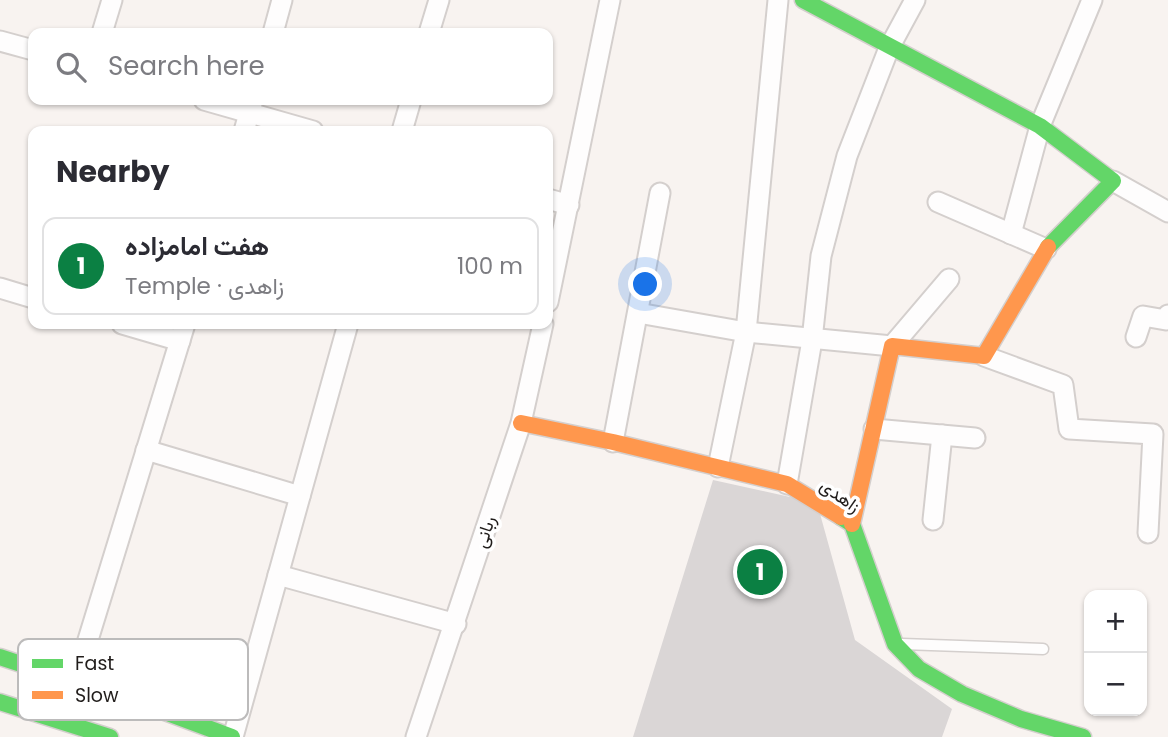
<!DOCTYPE html>
<html lang="en">
<head>
<meta charset="utf-8">
<style>
	body { margin:0; font-family:Poppins,Vazirmatn,sans-serif; background:#f7f7f7; color:#2b2b33 }
	.controls { position:absolute; right:21px; bottom:21px; display:grid; overflow:hidden; border-radius:14px; box-shadow:0 2px 5px #0004 }
	.controls button { width:63px; height:63px; display:grid; place-items:center; padding:0; border:0; border-bottom:2px solid #e1e1e2; background:#fff; color:#2b2b33; font:35px sans-serif }
	.you { position:absolute; left:646px; top:285px; width:24px; height:24px; margin:-18px; border:5px solid #fff; border-radius:50%; background:#1a73e8; box-shadow:0 0 0 10px #1a73e833 }
	.badge { display:grid; place-items:center; width:46px; height:46px; border-radius:50%; background:#0b8043; color:#fff; font-size:23px; font-weight:700 }
	.pin { position:absolute; translate:-50% -50%; border:4px solid #fff; box-shadow:0 2px 7px #0006 }
	.list { margin:0; padding:0; list-style:none }
	h2 { display:flex; justify-content:space-between; align-items:center; height:91px; margin:0; padding:0 28px; font-size:30px }
	h2 small { font-size:23px; font-weight:400; color:#7c7c81 }
	.list li { display:grid; grid-template-columns:46px 1fr auto; gap:21px; align-items:center; box-sizing:border-box; height:98px; margin:0 14px 14px; padding:0 14px; border:2px solid #e1e1e2; border-radius:14px }
	.list b { display:block; font-size:26px; white-space:nowrap }
	.list p { margin:0; font-size:23px; white-space:nowrap; color:#7c7c81 }
	.list em { font-size:23px; font-style:normal; color:#7c7c81 }
	.icon { flex:none; width:38px; height:38px; fill:none; stroke:currentColor; stroke-width:2; stroke-linecap:round; stroke-linejoin:round }
	.map { position:relative; flex:none; width:1168px; height:737px; overflow:hidden }
	.search { position:absolute; background:#fff; box-shadow:0 2px 5px #0004; left:28px; top:28px; width:525px; height:77px; display:flex; align-items:center; gap:18px; box-sizing:border-box; padding:0 24px; border-radius:14px; color:#7c7c81; font-size:26px }
	.panel { position:absolute; background:#fff; box-shadow:0 2px 5px #0004; left:28px; top:126px; width:525px; height:203px; border-radius:14px }
	.map>svg:first-child { display:block }
</style>
</head>
<body>
<div class="map">
<svg width="1168" height="737" viewBox="0 0 1168 737">
	<rect width="100%" height="100%" fill="#f8f3f0"/>
	<polygon fill="#dad6d6" points="713,480 817,503 855,640 952,709 942,737 633,737"/>
	<g fill="none" stroke-linecap="round" stroke-linejoin="round">
		<g stroke="#d4cfcd" stroke-width="13">
			<polyline id="lane" points="902,644 1043,649"/>
		</g>
		<g stroke="#d4cfcd" stroke-width="23">
			<g id="street">
				<polyline points="102,33 112,0"/>
				<polyline points="273,33 282,0"/>
				<polyline points="429,33 439,0"/>
				<polyline points="0,41 33,50"/>
				<polyline points="204,100 313,131"/>
				<polyline points="244,131 253,100"/>
				<polyline points="402,131 411,100"/>
				<polyline points="1113,181 1168,212"/>
				<polyline points="548,199 569,205"/>
				<polyline points="938,202 1046,249"/>
				<polyline points="1011,234 1040,126 1092,0"/>
				<polyline points="0,288 33,298"/>
				<polyline points="548,302 610,0"/>
				<polyline points="638,313 746,332 892,346 949,279"/>
				<polyline points="122,324 180,341"/>
				<polyline points="1136,337 1143,316 1166,320 1168,315"/>
				<polyline points="984,356 1063,385 1069,429 1153,434 1148,533"/>
				<polyline points="874,429 975,438"/>
				<polyline points="613,442 660,193"/>
				<polyline points="146,450 300,496"/>
				<polyline points="718,467 746,332 778,0"/>
				<polyline points="787,484 812,340 821,256 847,156 889,48 915,0"/>
				<polyline points="933,520 942,435"/>
				<polyline points="278,575 456,624"/>
				<polyline points="76,679 185,324"/>
				<polyline points="233,737 348,324"/>
				<polyline points="416,737 521,423 543,324"/>
			</g>
		</g>
		<g stroke="#d4cfcd" stroke-width="19">
			<g id="fast">
				<polyline points="803,0 1040,126 1113,181 1048,247"/>
				<polyline points="841,517 852,524 895,644 919,669 962,694 1021,719 1083,737"/>
				<polyline points="0,657 42,671 76,679 232,737"/>
				<polyline points="0,702 110,737"/>
			</g>
		</g>
		<g stroke="#d4cfcd" stroke-width="19">
			<g id="slow">
				<polyline points="521,423 613,442 787,484 841,517"/>
				<polyline points="852,524 892,346 984,356 1048,247"/>
			</g>
		</g>
		<use href="#lane" stroke="#fefdfd" stroke-width="10"/>
		<use href="#street" stroke="#fefdfd" stroke-width="19"/>
		<use href="#fast" stroke="#63d668" stroke-width="16"/>
		<use href="#slow" stroke="#ff974d" stroke-width="16"/>
	</g>
	<g text-anchor="middle" stroke-width="7" stroke-linejoin="round" paint-order="stroke">
		<g font-size="18" fill="#211d1b" stroke="#fff">
			<text transform="translate(840 496) rotate(35)" y="6">زاهدی</text>
			<text transform="translate(485 532) rotate(-72)" y="6">ربانی</text>
		</g>
	</g>
	<rect x="18" y="639" width="230" height="81" rx="10" fill="#fff" stroke="#bcbbbb" stroke-width="2"/>
	<rect x="32" y="659" width="31" height="9" fill="#63d668"/>
	<rect x="32" y="691" width="31" height="8" fill="#ff974d"/>
	<g font-size="19" fill="#211d1b">
		<text x="75" y="670">Fast</text>
		<text x="75" y="702">Slow</text>
	</g>
</svg>
<div class="controls">
<button>+</button>
<button>−</button>
</div>
<div class="you"></div>
<div class="pin badge" style="left:760px;top:572px">1</div>
<div class="search"><svg class="icon" aria-label="search" viewBox="0 0 24 24"><circle cx="10" cy="10" r="6"/><path d="M15 15l6 6"/></svg>Search here</div>
<section class="panel">
<h2>Nearby<small></small></h2>
<ul class="list">
<li><span class="badge">1</span><div><b>هفت امامزاده</b><p>Temple · زاهدی</p></div><em>100 m</em></li>
</ul>
</section>
</div>
</body>
</html>
